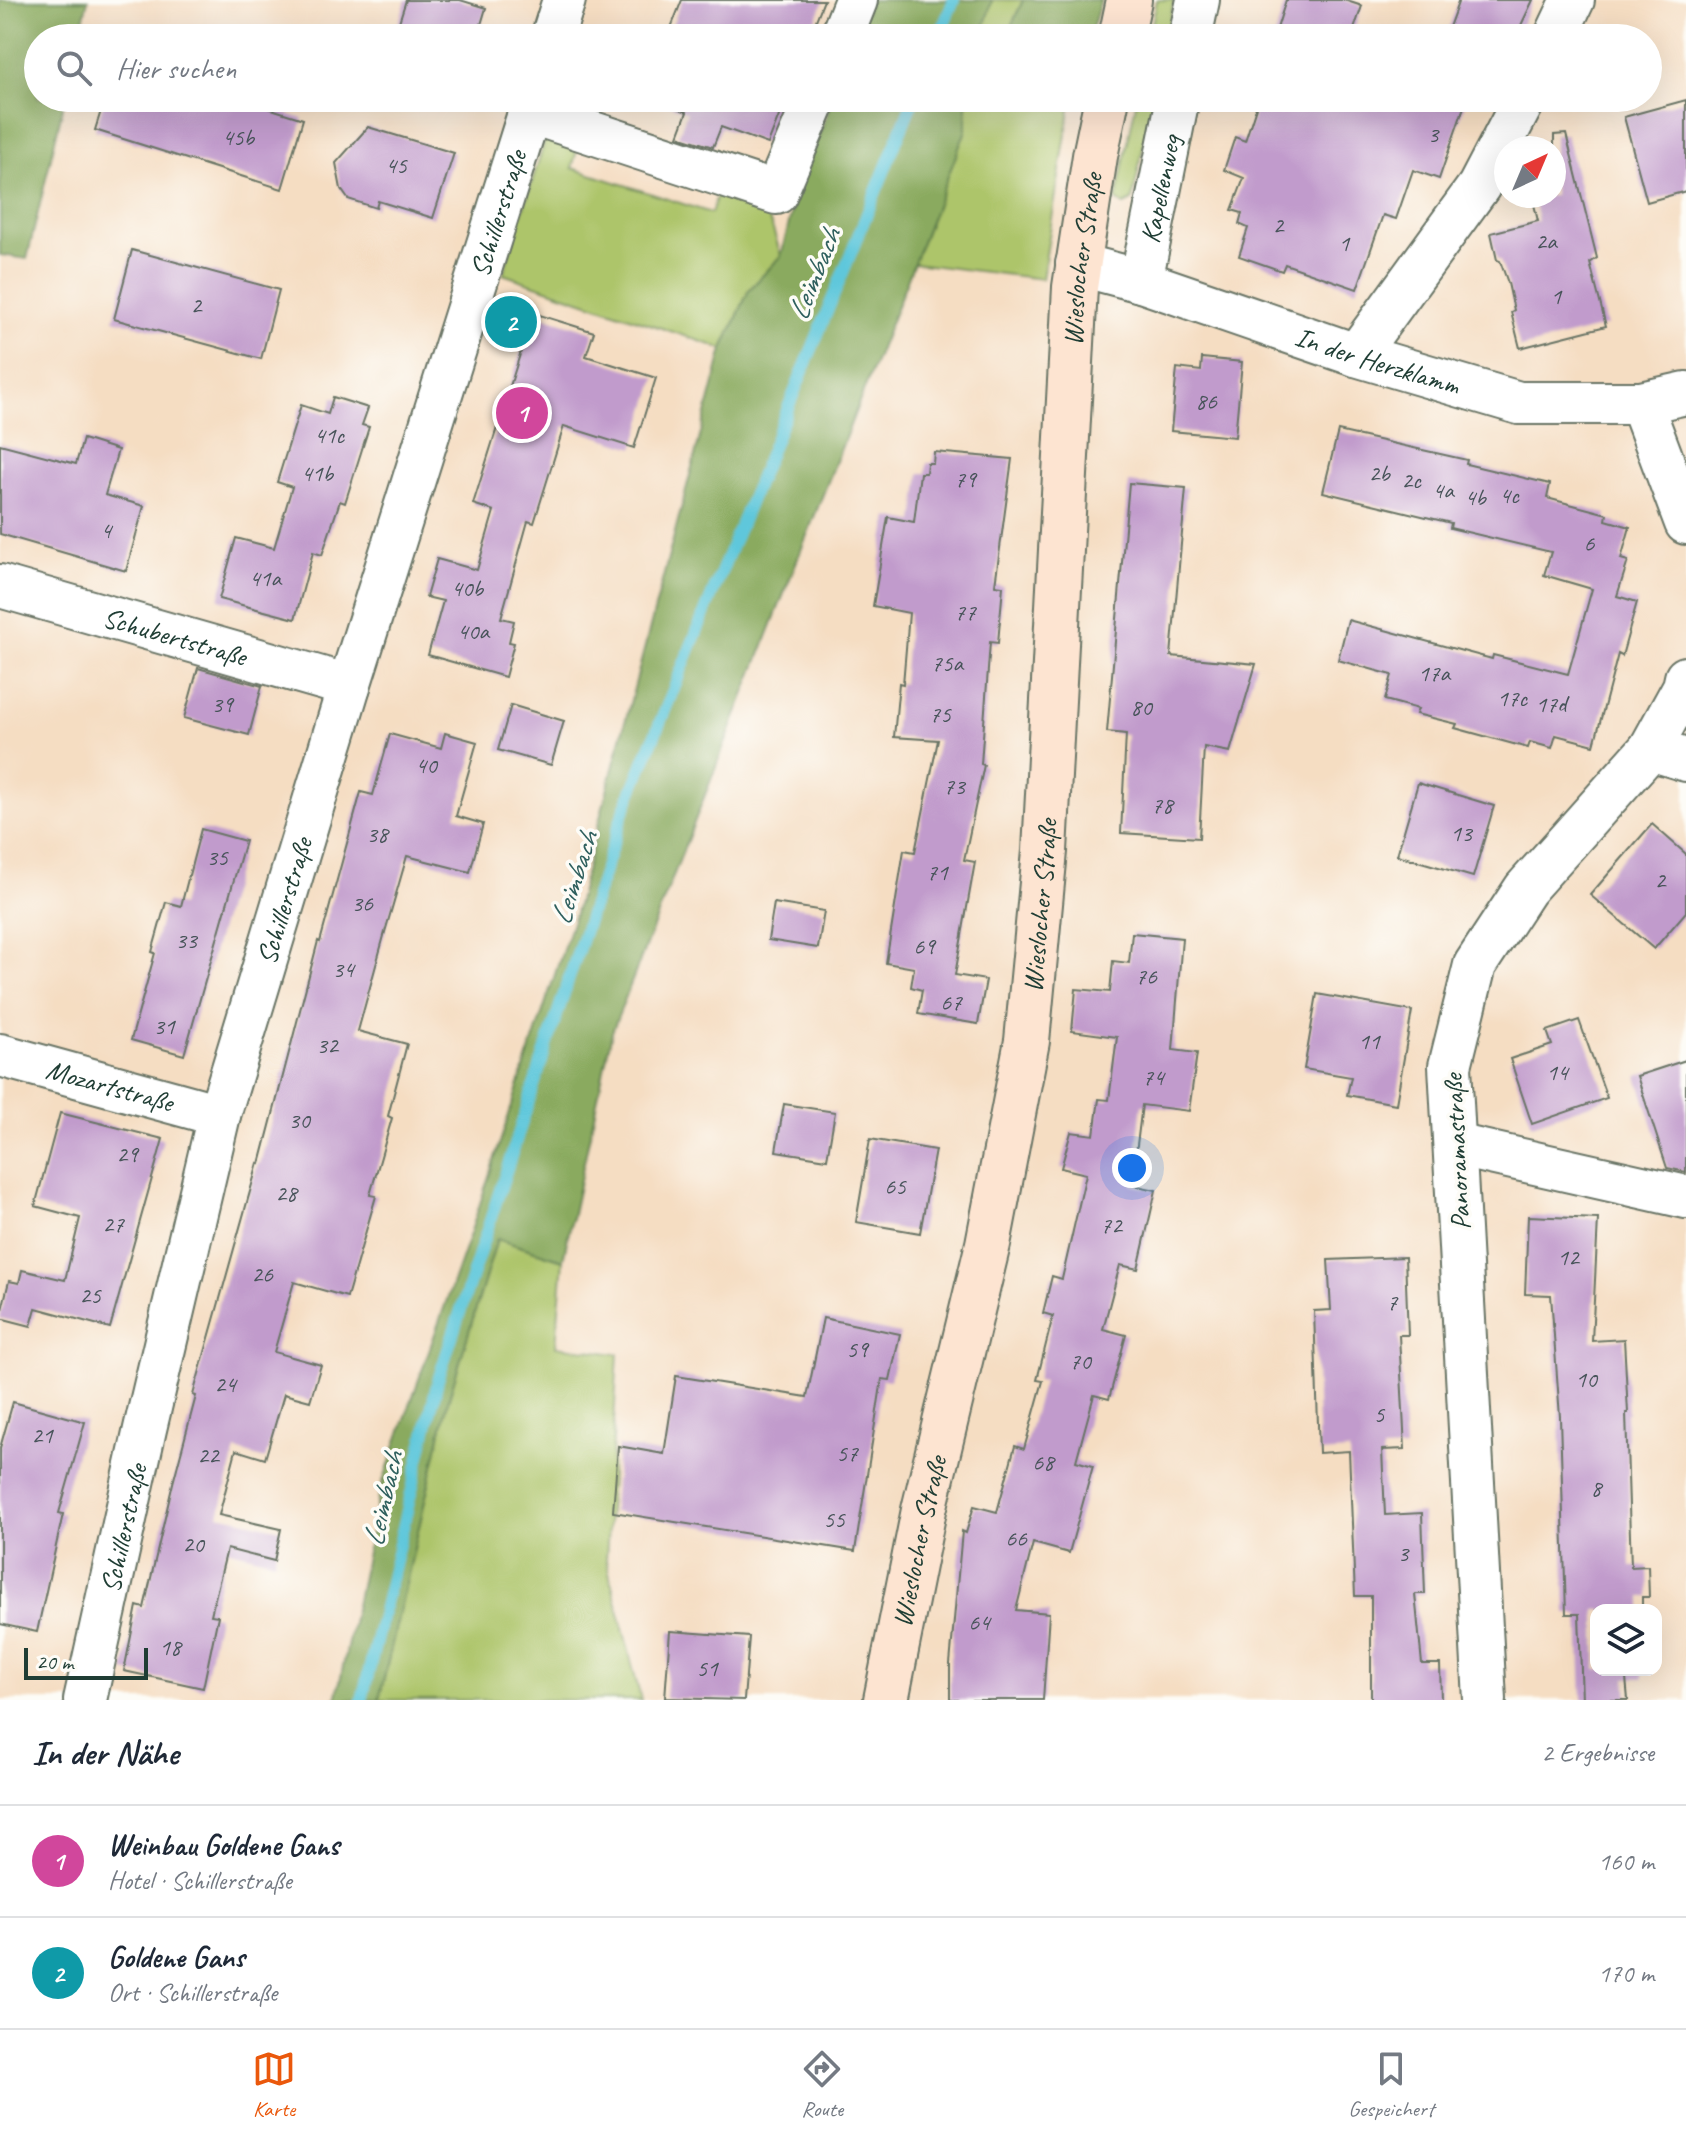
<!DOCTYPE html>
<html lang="de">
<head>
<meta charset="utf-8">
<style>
	body { margin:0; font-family:Caveat,sans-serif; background:#f6f6f7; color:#1f2937 }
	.controls { position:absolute; right:24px; bottom:24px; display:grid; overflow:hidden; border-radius:16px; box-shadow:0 8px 32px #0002 }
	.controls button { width:72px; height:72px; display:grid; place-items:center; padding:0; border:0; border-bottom:2px solid #e0e1e3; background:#fff; color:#1f2937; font:40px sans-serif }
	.compass { position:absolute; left:1494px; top:136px; width:72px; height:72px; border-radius:50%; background:#fff; box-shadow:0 8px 32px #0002; rotate:44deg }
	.scale { position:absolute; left:24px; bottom:20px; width:124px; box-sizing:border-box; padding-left:8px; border:4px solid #1f3d34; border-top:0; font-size:22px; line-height:28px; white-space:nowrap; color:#1f3d34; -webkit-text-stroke:6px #fdfcf7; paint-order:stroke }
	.you { position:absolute; left:1132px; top:1168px; width:28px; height:28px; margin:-20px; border:6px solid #fff; border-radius:50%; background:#1a73e8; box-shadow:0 0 0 12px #1a73e833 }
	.badge { display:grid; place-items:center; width:52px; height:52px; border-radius:50%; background:#ea580c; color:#fff; font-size:26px; font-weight:700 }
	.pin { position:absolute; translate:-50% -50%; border:4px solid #fff; box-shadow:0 2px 8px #0006 }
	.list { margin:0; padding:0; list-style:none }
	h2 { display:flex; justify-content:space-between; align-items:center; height:104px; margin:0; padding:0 32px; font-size:34px }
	h2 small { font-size:26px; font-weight:400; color:#747a83 }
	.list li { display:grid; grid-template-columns:52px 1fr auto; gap:24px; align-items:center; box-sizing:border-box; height:112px; padding:0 32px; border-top:2px solid #e0e1e3 }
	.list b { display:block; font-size:30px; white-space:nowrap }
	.list p { margin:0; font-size:26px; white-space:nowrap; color:#747a83 }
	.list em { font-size:26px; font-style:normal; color:#747a83 }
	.icon { flex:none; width:44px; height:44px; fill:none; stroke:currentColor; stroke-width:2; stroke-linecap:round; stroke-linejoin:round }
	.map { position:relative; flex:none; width:1686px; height:1700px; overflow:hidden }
	.search { position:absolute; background:#fff; box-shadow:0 8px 32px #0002; left:24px; right:24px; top:24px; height:88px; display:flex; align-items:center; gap:20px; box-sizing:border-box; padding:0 28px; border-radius:44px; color:#747a83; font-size:30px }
	.sheet { height:328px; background:#fff }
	nav { display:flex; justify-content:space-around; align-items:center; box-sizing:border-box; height:112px; border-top:2px solid #e0e1e3; background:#fff; font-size:22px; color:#747a83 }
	nav a { display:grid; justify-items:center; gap:4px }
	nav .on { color:#ea580c }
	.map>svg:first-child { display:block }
</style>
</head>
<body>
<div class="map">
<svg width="1686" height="1700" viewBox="0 0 1686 1700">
	<rect width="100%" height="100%" fill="#fdfcf7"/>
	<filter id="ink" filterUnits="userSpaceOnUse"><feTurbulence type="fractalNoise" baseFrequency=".0125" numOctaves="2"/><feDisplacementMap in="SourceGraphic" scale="16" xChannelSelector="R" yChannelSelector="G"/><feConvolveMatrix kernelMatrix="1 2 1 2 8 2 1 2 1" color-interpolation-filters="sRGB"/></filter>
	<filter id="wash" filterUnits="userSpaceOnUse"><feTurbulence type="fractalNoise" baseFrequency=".006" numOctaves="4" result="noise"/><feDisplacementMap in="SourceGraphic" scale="32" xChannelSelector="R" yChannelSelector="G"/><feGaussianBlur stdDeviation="1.8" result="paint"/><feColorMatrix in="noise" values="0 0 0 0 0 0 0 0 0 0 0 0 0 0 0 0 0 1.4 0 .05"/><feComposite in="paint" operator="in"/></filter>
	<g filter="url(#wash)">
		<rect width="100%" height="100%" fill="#f5ddc2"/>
		<g fill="#adc56a" stroke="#66814f" stroke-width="2">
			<polygon points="992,0 1023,0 1006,38 981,38"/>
			<polygon points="1157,0 1174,0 1166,38 1149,38"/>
			<polygon points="966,98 1072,98 1042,279 913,263 966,130"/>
			<polygon points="1137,98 1153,98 1132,201 1124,205 1116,200"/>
			<path d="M 546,137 L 580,140 L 572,168 L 711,213 L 720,186 C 767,204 768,211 781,256 L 749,290 L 723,349 L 503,274 Z"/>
			<polygon points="497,1239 563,1260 556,1346 618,1354 606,1560 641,1700 379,1700 448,1401"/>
		</g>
		<g fill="#8aaa5e" stroke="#547449" stroke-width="2">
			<polygon points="0,0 88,0 79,38 38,38 38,98 65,98 27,259 0,255"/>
			<polygon points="870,0 992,0 981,38 856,38"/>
			<polygon points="1023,0 1101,0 1089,38 1006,38"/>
			<polygon points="833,98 966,98 966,130 612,1032 563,1260 497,1239 448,1401 379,1700 336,1700 380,1490 471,1231 575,913 723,349 749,290 781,256 795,198"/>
		</g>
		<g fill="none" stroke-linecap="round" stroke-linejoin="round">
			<g stroke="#5fc7db" stroke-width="12">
				<polyline points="938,38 954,0"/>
				<polyline points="362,1700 438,1380 622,816 914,98"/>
			</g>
		</g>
		<g id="blocks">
			<g fill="#c19bcc">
				<polygon points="406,0 460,0 486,8 477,38 394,38"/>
				<polygon points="682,0 824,0 809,38 667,38"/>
				<polygon points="1286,0 1344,0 1362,6 1351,38 1274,38"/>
				<polygon points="1459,0 1533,0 1515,38 1445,38"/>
				<polygon points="105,98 236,98 303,119 282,189 95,130"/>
				<polygon points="651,98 786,98 768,144 721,127 713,147 678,136 687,112"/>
				<polygon points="1259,98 1467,98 1439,179 1413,170 1396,219 1383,215 1357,289 1285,264 1282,271 1239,256 1248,228 1239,224 1242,213 1232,210 1244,178 1224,170 1235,137 1245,141"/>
				<polygon points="1686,100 1686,191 1647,202 1624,117"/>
				<polygon points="368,127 454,153 433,218 378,201 376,208 348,199 341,189 336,163"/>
				<polygon points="1566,134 1597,258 1590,263 1606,326 1520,348 1511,312 1514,310 1508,283 1500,261 1497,260 1491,233 1538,221 1532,196 1554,196 1554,135"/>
				<polygon points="132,250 279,290 261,359 114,319"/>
				<polygon points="533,313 594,332 586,356 656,378 634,448 564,426 534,523 528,521 501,618 514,621 509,642 514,643 505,677 428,655 443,601 426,597 437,559 477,570 494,511 473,504"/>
				<polygon points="1202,358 1242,362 1235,437 1171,431 1177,368 1201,371"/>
				<polygon points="333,397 368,408 362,425 369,427 345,503 340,501 322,555 313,552 295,619 219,599 236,538 274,548 292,487 277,482 301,405 328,414"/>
				<polygon points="1338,431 1467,460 1466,464 1550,484 1547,498 1607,514 1606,520 1630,527 1621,559 1628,561 1617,596 1637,602 1622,656 1618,654 1594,745 1556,735 1552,748 1530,742 1528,748 1455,728 1457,724 1416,714 1418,709 1385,700 1392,675 1338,660 1348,620 1492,659 1493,655 1568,674 1592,589 1544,575 1551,552 1450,528 1451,523 1323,492"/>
				<polygon points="83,439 118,450 105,495 144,506 126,571 0,534 0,444 76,464"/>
				<polygon points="934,452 1012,459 995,585 1003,586 998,643 990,642 981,764 984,765 964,860 975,862 955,975 986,980 978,1024 918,1014 922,990 911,987 914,968 886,963 904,850 915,852 938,740 894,737 899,683 903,684 909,613 873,606 888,517 914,522 920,473 926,473 927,463 933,463"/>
				<polygon points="1129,483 1186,488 1171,656 1256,664 1230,752 1204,747 1199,838 1121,833 1126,734 1107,732"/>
				<polygon points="198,668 262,686 249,735 184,718"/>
				<polygon points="511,705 564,721 551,765 498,750"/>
				<polygon points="445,733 477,742 456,816 483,824 470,872 407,856 385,932 358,1031 407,1044 388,1116 392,1118 370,1195 376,1196 347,1297 294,1282 274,1352 321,1365 310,1401 284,1394 265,1459 236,1450 219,1515 281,1529 274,1561 227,1549 211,1615 218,1616 203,1688 124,1671 137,1606 144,1608 173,1483 196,1396 193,1395 258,1163 260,1164 318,941 320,942 361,792 373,795 390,734 441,748"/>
				<polygon points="1418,783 1494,806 1473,877 1397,855"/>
				<polygon points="1652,824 1686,854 1686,912 1654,949 1590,895"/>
				<polygon points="201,829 245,841 184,1055 131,1040 155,953 152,952 166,902 181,906"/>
				<polygon points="774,903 824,911 818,948 768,940"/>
				<polygon points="1132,933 1182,938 1173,1050 1197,1053 1189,1111 1142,1105 1132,1185 1156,1190 1138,1269 1120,1265 1103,1329 1126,1335 1109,1399 1094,1395 1076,1461 1093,1466 1069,1553 1033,1543 1016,1610 1049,1613 1043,1700 950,1700 950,1664 962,1531 966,1533 974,1506 997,1512 1015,1446 1024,1449 1043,1381 1037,1380 1053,1316 1043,1313 1052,1276 1062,1279 1086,1174 1061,1168 1071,1132 1094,1135 1099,1099 1109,1100 1117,1037 1072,1031 1076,989 1110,992 1113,961 1129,963"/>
				<polygon points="1317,994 1412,1011 1396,1104 1347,1095 1351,1077 1304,1069"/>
				<polygon points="1579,1020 1607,1098 1532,1124 1510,1059 1552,1045 1547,1031"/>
				<polygon points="1686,1060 1686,1172 1667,1168 1637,1076"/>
				<polygon points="784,1104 835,1112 827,1159 776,1151"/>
				<polygon points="60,1113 163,1139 110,1328 36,1308 31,1326 0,1318 9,1281 19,1283 22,1270 65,1280 80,1218 35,1206"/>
				<polygon points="870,1139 935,1150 920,1233 856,1222"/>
				<polygon points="1528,1216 1598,1219 1592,1341 1624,1339 1628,1413 1626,1413 1631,1567 1648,1566 1649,1597 1642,1597 1642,1610 1596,1610 1596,1670 1643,1670 1643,1678 1626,1678 1628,1700 1582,1700 1579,1614 1566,1614 1560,1417 1551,1295 1525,1294"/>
				<polygon points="1405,1257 1408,1335 1399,1335 1405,1449 1382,1450 1385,1515 1422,1513 1425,1594 1415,1594 1422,1664 1440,1664 1441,1700 1371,1700 1371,1596 1355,1596 1349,1451 1319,1453 1314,1311 1331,1310 1328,1260"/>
				<polygon points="823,1318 900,1334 890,1380 882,1379 855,1551 613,1512 618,1446 664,1454 676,1376 807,1397"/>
				<polygon points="13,1402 85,1422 59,1513 63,1514 37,1632 0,1624 0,1448"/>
				<polygon points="670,1631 749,1637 744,1700 665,1698"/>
			</g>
		</g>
	</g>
	<g filter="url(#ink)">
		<use href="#blocks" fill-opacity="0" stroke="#6a7566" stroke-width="2"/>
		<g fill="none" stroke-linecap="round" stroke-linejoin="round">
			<g stroke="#6a7566" stroke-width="46">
				<g id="minor">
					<polyline points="552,38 564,0"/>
					<polyline points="841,38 856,0"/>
					<polyline points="1190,38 1198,0"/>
					<polyline points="1555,38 1573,0"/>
					<polyline points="529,112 776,193 816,98"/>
					<path id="s1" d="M 1077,264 L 1141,281 L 1356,355 L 1519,403 L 1641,403 L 1686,393"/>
					<path id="s2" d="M 1141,281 L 1178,98"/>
					<polyline points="1356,355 1479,186 1525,98"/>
					<polyline points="1641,403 1686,523"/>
					<path id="s3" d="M 0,586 L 349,686"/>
					<polyline points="1650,749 1686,760"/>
					<path id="s4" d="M 0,1055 L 219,1115"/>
					<polyline points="1455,1145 1686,1197"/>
					<path id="s5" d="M 85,1700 L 145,1429 L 219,1115 L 349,686 L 534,98"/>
					<polyline points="1485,1700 1450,1066 1475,965 1525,889 1650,749 1684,687 1686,678"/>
				</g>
			</g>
			<g stroke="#6a7566" stroke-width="48">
				<g id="secondary">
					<polyline points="1121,38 1129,0"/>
					<path id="s6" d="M 886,1700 L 924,1510 L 988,1244 L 1027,1041 L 1045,851 L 1075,287 L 1095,156 L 1107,98"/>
				</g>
			</g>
			<use href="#minor" stroke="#fff" stroke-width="42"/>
			<use href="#secondary" stroke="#fde4d1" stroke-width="44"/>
		</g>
	</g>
	<g text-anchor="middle" stroke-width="7" stroke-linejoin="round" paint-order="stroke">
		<g font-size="24" fill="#48545a">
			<text x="1433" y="142">3</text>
			<text x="238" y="145">45b</text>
			<text x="396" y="173">45</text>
			<text x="1278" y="233">2</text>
			<text x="1546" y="249">2a</text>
			<text x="1344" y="251">1</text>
			<text x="1556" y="304">1</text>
			<text x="196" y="313">2</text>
			<text x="1206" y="409">86</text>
			<text x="329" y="443">41c</text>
			<text x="317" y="481">41b</text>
			<text x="1379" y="481">2b</text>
			<text x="965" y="487">79</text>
			<text x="1411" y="488">2c</text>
			<text x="1443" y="498">4a</text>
			<text x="1509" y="503">4c</text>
			<text x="1475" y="505">4b</text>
			<text x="106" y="538">4</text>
			<text x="1589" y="551">6</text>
			<text x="265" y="586">41a</text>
			<text x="467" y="596">40b</text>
			<text x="965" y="620">77</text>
			<text x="473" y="639">40a</text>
			<text x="947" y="671">75a</text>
			<text x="1434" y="681">17a</text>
			<text x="1512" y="706">17c</text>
			<text x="222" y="712">39</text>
			<text x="1551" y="712">17d</text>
			<text x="1141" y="715">80</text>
			<text x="940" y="722">75</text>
			<text x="426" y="773">40</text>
			<text x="954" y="794">73</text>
			<text x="1162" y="813">78</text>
			<text x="1461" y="841">13</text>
			<text x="377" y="842">38</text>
			<text x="217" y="865">35</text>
			<text x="937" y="880">71</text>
			<text x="1660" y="888">2</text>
			<text x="362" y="911">36</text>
			<text x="186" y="948">33</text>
			<text x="924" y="954">69</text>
			<text x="343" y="977">34</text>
			<text x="1146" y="984">76</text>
			<text x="951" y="1010">67</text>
			<text x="164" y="1034">31</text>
			<text x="1369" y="1049">11</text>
			<text x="327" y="1053">32</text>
			<text x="1557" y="1080">14</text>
			<text x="1153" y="1085">74</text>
			<text x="299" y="1128">30</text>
			<text x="127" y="1162">29</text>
			<text x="895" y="1194">65</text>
			<text x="286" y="1201">28</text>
			<text x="113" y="1232">27</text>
			<text x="1111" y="1233">72</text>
			<text x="1568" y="1265">12</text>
			<text x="262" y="1282">26</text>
			<text x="90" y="1303">25</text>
			<text x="1392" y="1310">7</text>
			<text x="857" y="1357">59</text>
			<text x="1080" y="1369">70</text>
			<text x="1586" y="1387">10</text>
			<text x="225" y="1392">24</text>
			<text x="1379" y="1422">5</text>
			<text x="42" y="1443">21</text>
			<text x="847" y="1461">57</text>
			<text x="208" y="1463">22</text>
			<text x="1043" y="1470">68</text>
			<text x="1596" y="1496">8</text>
			<text x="834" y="1527">55</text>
			<text x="1016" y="1546">66</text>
			<text x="193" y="1552">20</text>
			<text x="1403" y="1561">3</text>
			<text x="979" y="1630">64</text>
			<text x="170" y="1655">18</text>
			<text x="707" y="1676">51</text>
		</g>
		<g font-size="28" fill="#1f3d34" stroke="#fdfcf7">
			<text dy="10" stroke="none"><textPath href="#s2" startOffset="94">Kapellenweg</textPath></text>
			<text dy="10" stroke="none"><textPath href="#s5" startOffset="1544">Schillerstraße</textPath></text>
			<text dy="10" stroke="none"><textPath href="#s6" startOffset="1458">Wieslocher Straße</textPath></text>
			<text dy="10" stroke="none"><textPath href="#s1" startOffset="316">In der Herzklamm</textPath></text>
			<text dy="10" stroke="none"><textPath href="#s3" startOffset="182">Schubertstraße</textPath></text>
			<text dy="10" stroke="none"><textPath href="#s5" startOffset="824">Schillerstraße</textPath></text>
			<text dy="10" stroke="none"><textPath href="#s6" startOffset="810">Wieslocher Straße</textPath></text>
			<text dy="10" stroke="none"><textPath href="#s4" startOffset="114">Mozartstraße</textPath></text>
			<text transform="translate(1456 1152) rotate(-93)" y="10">Panoramastraße</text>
			<text dy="10" stroke="none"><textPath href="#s5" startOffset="176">Schillerstraße</textPath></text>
			<text dy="10" stroke="none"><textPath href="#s6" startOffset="162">Wieslocher Straße</textPath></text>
		</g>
		<g font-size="30" font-style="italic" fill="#2f605e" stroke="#fdfcf7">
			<text transform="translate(814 274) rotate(-68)" y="10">Leimbach</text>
			<text transform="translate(574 878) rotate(-72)" y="10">Leimbach</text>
			<text transform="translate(383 1499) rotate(-77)" y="10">Leimbach</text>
		</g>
	</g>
</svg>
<div class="controls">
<button><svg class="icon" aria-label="layers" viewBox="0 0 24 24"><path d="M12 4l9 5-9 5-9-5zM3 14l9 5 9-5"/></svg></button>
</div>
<svg class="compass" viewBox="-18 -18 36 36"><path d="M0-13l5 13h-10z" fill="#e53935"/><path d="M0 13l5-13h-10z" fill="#747a83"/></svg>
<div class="scale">20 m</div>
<div class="you"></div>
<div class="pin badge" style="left:522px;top:413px;background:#d1479c">1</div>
<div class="pin badge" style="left:511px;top:322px;background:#0f9aa8">2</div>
<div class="search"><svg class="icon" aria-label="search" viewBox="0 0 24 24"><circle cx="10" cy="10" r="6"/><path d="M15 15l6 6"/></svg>Hier suchen</div>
</div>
<section class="sheet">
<h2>In der Nähe<small>2 Ergebnisse</small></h2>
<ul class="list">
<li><span class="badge" style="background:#d1479c">1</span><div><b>Weinbau Goldene Gans</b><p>Hotel · Schillerstraße</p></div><em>160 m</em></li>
<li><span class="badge" style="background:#0f9aa8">2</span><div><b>Goldene Gans</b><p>Ort · Schillerstraße</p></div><em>170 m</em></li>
</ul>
</section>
<nav>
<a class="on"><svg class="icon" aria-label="map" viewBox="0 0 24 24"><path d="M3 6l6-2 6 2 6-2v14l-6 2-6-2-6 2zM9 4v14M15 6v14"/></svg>Karte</a>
<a><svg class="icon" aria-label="directions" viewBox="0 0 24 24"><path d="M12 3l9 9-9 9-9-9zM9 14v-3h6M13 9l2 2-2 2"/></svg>Route</a>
<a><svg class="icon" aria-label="saved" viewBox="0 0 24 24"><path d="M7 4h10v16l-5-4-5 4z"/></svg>Gespeichert</a>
</nav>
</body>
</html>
